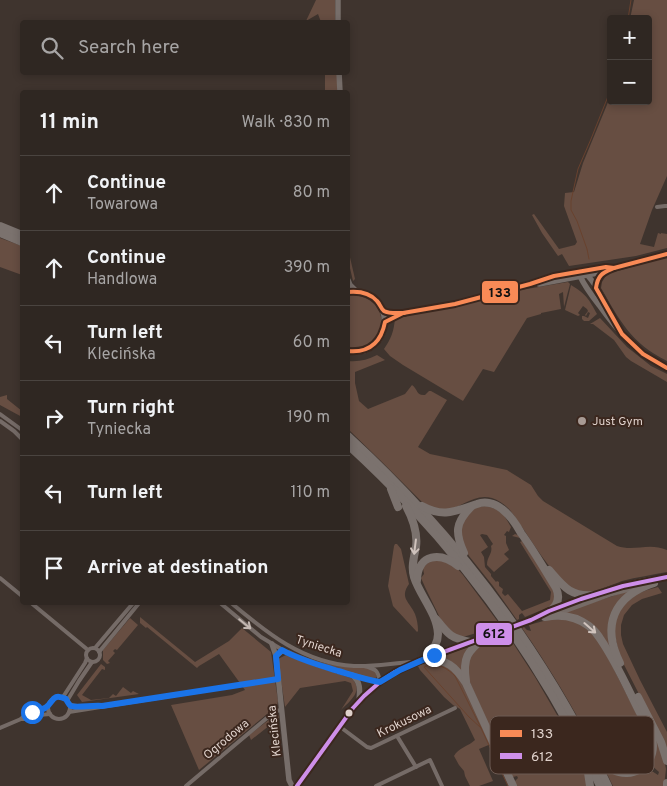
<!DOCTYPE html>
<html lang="en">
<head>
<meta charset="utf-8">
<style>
	body { margin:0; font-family:Overpass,sans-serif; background:#372f2a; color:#f1f3f6 }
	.controls { position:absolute; right:15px; top:15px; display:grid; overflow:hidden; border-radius:5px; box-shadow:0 2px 8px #0003 }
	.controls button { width:45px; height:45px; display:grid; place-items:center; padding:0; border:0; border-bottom:1px solid #4a4440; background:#2f2722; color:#f1f3f6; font:25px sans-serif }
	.stop { position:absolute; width:15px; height:15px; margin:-11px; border:4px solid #1a73e8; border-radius:50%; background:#fff }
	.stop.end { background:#1a73e8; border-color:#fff; box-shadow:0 1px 5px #0008 }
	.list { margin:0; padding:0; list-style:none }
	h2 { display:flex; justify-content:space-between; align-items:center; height:65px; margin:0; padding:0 20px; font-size:21px }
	h2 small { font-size:16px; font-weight:400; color:#a7a5a5 }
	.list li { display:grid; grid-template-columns:32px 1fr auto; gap:15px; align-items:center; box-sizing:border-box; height:75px; padding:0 20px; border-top:1px solid #4a4440 }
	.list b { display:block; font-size:19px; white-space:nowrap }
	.list p { margin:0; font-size:16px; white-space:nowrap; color:#a7a5a5 }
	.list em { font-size:16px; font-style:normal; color:#a7a5a5 }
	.icon { flex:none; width:28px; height:28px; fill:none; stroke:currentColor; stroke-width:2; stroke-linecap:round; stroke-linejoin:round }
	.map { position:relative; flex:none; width:667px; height:786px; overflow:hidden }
	.search { position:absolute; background:#2f2722; box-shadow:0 2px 8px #0003; left:20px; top:20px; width:330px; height:55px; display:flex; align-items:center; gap:12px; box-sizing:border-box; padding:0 18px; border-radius:5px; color:#a7a5a5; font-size:19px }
	.panel { position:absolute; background:#2f2722; box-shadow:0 2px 8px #0003; left:20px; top:90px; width:330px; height:515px; border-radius:5px }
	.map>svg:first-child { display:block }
</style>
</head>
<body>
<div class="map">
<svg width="667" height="786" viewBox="0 0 667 786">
	<rect width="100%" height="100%" fill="#3f342e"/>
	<g fill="#674e42">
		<polygon points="316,0 335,0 335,22 321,22 318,14 306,21"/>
		<polygon points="634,0 667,0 667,176 652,210 640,244 654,247 658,233 661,234 661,233 667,234 667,248 636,256 569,266 562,254 558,256 542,233 532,215 534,214 559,249 575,245 577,242 564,206 565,193 574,192 583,163 611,95 611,101 648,101 648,19 630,19"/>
		<polygon points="325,73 337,73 338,92 325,92"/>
		<polygon points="348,100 349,253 355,279 353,281 349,264 348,251"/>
		<polygon points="0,238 22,246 22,275 0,267"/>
		<path d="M 667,257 L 667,361 C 631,343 620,321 601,288 L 602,282 L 607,274 Z"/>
		<path d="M 568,282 L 570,284 L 564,307 L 563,292 L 559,294 L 561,309 L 541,313 L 541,314 L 527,318 L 494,372 L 483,369 L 463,401 L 403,365 L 390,356 L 384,349 C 391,339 394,331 395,318 L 396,318 L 455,306 L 509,292 Z"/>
		<path d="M 571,285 C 586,294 589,299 597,314 L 589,321 L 584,321 L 582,319 L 582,316 L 584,316 L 588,318 L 590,313 L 588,312 L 586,316 L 585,315 L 588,311 L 587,309 L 583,306 L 578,313 L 580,315 L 578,316 L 565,310 Z"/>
		<path d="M 350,295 C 396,296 388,354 348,347 L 348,296 Z"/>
		<polygon points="600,318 627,347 651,366 667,374 667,382 631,361 626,357 614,340 593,324 590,324"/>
		<path d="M 377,355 L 385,360 L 355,372 L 355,383 L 359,401 L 368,409 L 405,394 L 412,385 C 418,389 416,396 425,395 L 429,391 L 431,391 L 447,400 L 418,447 L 430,454 L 507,470 L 531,485 L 538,496 L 543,501 L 617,546 C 635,552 648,542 667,550 L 667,572 C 652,575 637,577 622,581 C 611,585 594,593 582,593 C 575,592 571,588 566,584 C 548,568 535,546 522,527 C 517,521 514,514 508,508 C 504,504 498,500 492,498 C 466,491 453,525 421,501 L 382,462 L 348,429 L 348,361 C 359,362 367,360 377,355 Z"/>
		<polygon points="7,395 7,399 22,411 22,417 0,405 0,397"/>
		<path d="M 486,506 L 496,509 L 505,516 L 505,517 L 511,527 L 509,532 L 507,531 L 504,535 L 506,536 L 506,543 L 509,550 L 504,554 L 509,559 L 494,572 L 487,565 C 487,556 493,554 491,546 L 493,544 L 487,535 L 482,534 L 480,535 L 488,547 L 481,552 L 484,557 L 485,567 L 491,574 L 491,576 L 496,582 L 497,581 L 499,582 L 499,586 L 503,589 L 502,593 L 505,596 L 508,594 L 522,611 L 550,600 L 551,592 L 520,542 L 522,541 L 520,538 L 512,536 L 515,534 L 518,535 L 555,589 L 556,601 L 549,607 L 525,617 L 522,613 L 519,615 L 519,619 L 517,620 L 493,586 L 469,556 L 465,549 L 459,533 L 461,521 L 476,507 Z"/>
		<path d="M 395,544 L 397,544 L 401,549 L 409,584 C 399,598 410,602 415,614 C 417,619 418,625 418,631 L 417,632 L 393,606 L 388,586 L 394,546 Z"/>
		<path d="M 438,559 L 456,567 L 463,575 L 501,626 L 498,627 L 496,624 L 492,624 L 493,628 L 463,637 L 453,634 L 441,620 L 425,587 L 421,578 L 424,574 L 423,568 C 428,562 431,560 438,559 Z"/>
		<polygon points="658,587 662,593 642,599 632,605 624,615 621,625 621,635 623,644 640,680 667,732 667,751 658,731 620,657 613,628 621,607 637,594 647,590"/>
		<polygon points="631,590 617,606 613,653 656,737 664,759 666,769 664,786 613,786 603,766 612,773 647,768 658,775 659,772 650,764 655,750 600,636 561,613"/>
		<polygon points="140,617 195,662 229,641 242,628 271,652 278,701 277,706 199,770 171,705 232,695 245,690 219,654 199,666 197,668 147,627 146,628 140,623"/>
		<polygon points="130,618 138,625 117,650 115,649 113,651 115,653 108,661 110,663 107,664 103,660 103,650"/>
		<path d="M 564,619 L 582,624 L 595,635 L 604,650 L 649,738 C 649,742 650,746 650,750 C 648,765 631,774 617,769 C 610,767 601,757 596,751 C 574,709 550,668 522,628 L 524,627 L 527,630 L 531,631 L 529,625 L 547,620 Z"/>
		<polygon points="507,634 535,677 582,758 586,769 588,786 516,786 514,782 518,778 517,776 513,777 511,776 467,676 468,658 483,642 497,637 499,639 501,639 503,637 503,635"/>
		<polygon points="471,646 463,674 440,657"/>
		<path d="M 289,650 C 306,658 323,664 342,666 C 349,667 363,667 370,669 C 374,670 376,673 377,677 L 374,679 L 307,659 L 288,651 Z"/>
		<path d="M 286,655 L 314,666 L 351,678 C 365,690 350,701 341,710 L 353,691 L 351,683 L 345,681 L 300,688 L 285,707 L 278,659 Z"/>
		<path d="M 429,662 L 440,662 L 460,677 L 491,744 L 479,749 L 493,781 L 479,786 L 470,786 L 465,776 L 464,771 L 459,765 L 454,756 C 458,748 469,746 475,740 L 460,709 L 453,705 L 444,697 L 420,670 L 418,666 Z"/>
		<polygon points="101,664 105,667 105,670 102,669 82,695 91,700 109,698 113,694 116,696 123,687 131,693 133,691 139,694 82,702 77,695"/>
		<polygon points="273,714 278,714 279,718 251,740 249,735 270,719"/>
	</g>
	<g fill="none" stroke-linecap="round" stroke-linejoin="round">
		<g stroke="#69422e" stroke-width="1">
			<polyline points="628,19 631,0"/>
			<polyline points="589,259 587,249 577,221 571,210 571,201 578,169 591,139 611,89"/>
			<path d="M 481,728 L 469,717 L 424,667 L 431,664 C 441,665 448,669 455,676 L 481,728 L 508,786"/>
		</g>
		<g stroke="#756b67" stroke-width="4">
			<polyline points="657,207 665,206 667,206"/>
			<polyline points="0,414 22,430"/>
			<polyline points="0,421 14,431 22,439"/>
			<polyline points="0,578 22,596"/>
			<polyline points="30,602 88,650"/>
			<path d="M 219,602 L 261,637 L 291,655 L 315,664 L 368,679 L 380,682 C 378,670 376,669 364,666"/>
			<path d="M 230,602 C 267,633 303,663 354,666 C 373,667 393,663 412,662"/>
			<polyline points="95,648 134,602"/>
			<circle cx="93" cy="655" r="7"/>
			<polyline points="99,652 140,602"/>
			<polyline points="63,697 85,663 87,658"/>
			<circle cx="59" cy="708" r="11"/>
			<polyline points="67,701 79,681 92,662"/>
			<path d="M 69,704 C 79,709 91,704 102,706"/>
			<polyline points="69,712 278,679"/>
			<path d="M 21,719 C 31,719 40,714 50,714"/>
			<polyline points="339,726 367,747 371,748 455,708"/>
			<polyline points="0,728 21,719 25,715 48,706"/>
			<polyline points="397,736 416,767"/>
			<polyline points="186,786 274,712 276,711 281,710"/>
			<polyline points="376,786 430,760 442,786"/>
		</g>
		<g stroke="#776e6a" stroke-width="5.5">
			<polyline points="338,0 338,22"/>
			<polyline points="339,72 340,92"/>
			<path d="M 584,272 C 597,283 608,309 616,324"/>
			<path d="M 581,273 L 580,276 C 585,287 592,296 599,305 C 618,332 637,353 667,368"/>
			<polyline points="348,280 350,285 356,291"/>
			<polyline points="539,284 603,272 614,268 667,254"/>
			<path d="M 348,292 C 397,284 396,360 348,351"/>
			<polyline points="383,310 389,312 403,313"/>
			<polyline points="385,322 403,313 455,304 530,284 554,276 606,267 614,268"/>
			<polyline points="272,644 276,656 289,780 292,786"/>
			<polyline points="276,656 282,651"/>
			<path d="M 352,675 C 361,682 360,690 359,701"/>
			<path d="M 297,786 C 327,747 350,701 393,674 C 416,659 444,651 470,642"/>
		</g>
		<g stroke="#766b66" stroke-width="6">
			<polyline points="552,615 612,593 635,587"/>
			<path d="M 470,642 C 490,634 512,628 532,619 C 575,600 620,583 667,577"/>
		</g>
		<g stroke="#7b726e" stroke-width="8">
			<polyline points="0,226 22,235"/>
			<polyline points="0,233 22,242"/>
			<path d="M 348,436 C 456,535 545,653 608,786"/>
			<path d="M 348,445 C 453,541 539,657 600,786"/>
			<polyline points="391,489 398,507"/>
			<path d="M 406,506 C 413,519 418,532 416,547 C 414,557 411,567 414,577 C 420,596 437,613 438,634 C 438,644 432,650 426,658 C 448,661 454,665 466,683 L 513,786"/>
			<path d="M 422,506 C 444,518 455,511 477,504 C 485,501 495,503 502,509 C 510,515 516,524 521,533 C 534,551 545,570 556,588 C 560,597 558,605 550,611"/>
			<path d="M 464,553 C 455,533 455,523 471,507"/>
			<path d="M 549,570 C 563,586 570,597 593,595"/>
			<path d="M 417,580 C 418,553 441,552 458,566"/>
			<path d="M 545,617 C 560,614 576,616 589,626 C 594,630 598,635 601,640 C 616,662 627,687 639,711 C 644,721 653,733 653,746 C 653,767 631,779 613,770 C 606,766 601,760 595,755"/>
			<path d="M 436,619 C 448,634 450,638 470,642"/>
			<path d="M 620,663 C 601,625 614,596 654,583"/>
			<path d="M 466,681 C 462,655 469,651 487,635"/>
			<polyline points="638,697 661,742 667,761"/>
			<polyline points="587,766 590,786"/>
			<polyline points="667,786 667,783"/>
		</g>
		<g stroke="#3b271e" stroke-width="8">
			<g id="bus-1">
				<path d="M 614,268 C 603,273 598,274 596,288 L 622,334 L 643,354 L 667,368"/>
				<path d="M 348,292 C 359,291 370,293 377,301 C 380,304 381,309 384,311 C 389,314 398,313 404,313"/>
				<path d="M 348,351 C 369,353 381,343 385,322 L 403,313 L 455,304 L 530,284 L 554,276 L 606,267 L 614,268 L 667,254"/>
			</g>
		</g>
		<g stroke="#3b271e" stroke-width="8">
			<polyline id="bus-2" points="297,786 353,708 364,696 380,682 395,672 419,661 531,620 549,611 581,599 623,586 667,577"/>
		</g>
		<use href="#bus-1" stroke="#f98a56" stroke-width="4"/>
		<use href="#bus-2" stroke="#ce8fe9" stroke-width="4"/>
	</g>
	<defs><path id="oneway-shaft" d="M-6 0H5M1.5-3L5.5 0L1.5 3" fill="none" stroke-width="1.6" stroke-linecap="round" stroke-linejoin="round" transform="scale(1.25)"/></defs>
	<g stroke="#d0c3bd">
		<use href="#oneway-shaft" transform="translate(415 547) rotate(97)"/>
		<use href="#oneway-shaft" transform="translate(590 628) rotate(41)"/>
	</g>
	<use stroke="#c4b8b2" href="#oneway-shaft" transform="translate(245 624) rotate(39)"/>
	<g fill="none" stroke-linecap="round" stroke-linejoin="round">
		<path stroke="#1a73e8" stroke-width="6" d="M 32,712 C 36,711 41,710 45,708 C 54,703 51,692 66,699 C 67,701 69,705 71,706 C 76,708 94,705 102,706 L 278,679 L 276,656 L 282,650 C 300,660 319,665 338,671 C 352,675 366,680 380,682 L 400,670 L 434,655"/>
	</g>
	<circle fill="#a79a94" stroke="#3b271e" stroke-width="2" cx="582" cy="421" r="5"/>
	<circle fill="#dfd1cb" stroke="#3b271e" stroke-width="2" cx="349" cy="713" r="4.5"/>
	<g text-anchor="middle" stroke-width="4" stroke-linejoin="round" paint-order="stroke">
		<g font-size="12" fill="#dfd1cb" stroke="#3b271e" text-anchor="start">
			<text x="592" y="425">Just Gym</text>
		</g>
		<g font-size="12" fill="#dfd1cb" stroke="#3b271e">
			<text transform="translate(319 646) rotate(18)" y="4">Tyniecka</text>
			<text transform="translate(404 721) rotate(-26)" y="4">Krokusowa</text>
			<text transform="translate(274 731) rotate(-96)" y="4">Klecińska</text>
			<text transform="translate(226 739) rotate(-40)" y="4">Ogrodowa</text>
		</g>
	</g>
	<rect x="490" y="716" width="164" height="58" rx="8" fill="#3b271e" stroke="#6c5a52" stroke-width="1"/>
	<rect x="500" y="730" width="22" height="7" fill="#f98a56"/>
	<rect x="500" y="753" width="22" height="6" fill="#ce8fe9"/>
	<g font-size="14" fill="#dfd1cb">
		<text x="531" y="738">133</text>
		<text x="531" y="761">612</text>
	</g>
	<g stroke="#3b271e" stroke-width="2">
		<rect x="481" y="280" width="38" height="24" rx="5" fill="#f98a56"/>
		<rect x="475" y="622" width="38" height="24" rx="5" fill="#ce8fe9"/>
	</g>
	<g font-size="14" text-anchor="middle" font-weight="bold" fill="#111">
		<text x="500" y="297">133</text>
		<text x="494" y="638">612</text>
	</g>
</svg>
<div class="controls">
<button>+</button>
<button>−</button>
</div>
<div class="stop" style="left:32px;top:712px"></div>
<div class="stop end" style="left:434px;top:655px"></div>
<div class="search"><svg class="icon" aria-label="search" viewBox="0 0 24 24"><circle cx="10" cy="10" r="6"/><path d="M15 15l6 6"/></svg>Search here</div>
<section class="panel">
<h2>11 min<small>Walk · 830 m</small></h2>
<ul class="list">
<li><svg class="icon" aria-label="ahead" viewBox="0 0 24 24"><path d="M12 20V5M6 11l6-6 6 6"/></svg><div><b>Continue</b><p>Towarowa</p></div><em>80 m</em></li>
<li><svg class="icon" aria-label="ahead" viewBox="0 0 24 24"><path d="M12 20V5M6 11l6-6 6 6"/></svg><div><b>Continue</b><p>Handlowa</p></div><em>390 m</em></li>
<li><svg class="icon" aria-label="left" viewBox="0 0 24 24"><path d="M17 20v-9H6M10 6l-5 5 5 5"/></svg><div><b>Turn left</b><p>Klecińska</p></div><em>60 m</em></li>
<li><svg class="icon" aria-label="right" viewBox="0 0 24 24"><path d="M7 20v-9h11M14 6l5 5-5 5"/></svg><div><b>Turn right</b><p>Tyniecka</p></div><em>190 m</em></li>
<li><svg class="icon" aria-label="left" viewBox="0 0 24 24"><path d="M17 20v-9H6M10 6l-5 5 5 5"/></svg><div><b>Turn left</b></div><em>110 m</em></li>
<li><svg class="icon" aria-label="arrive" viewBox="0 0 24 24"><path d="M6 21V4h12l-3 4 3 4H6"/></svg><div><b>Arrive at destination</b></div></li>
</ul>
</section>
</div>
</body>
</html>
